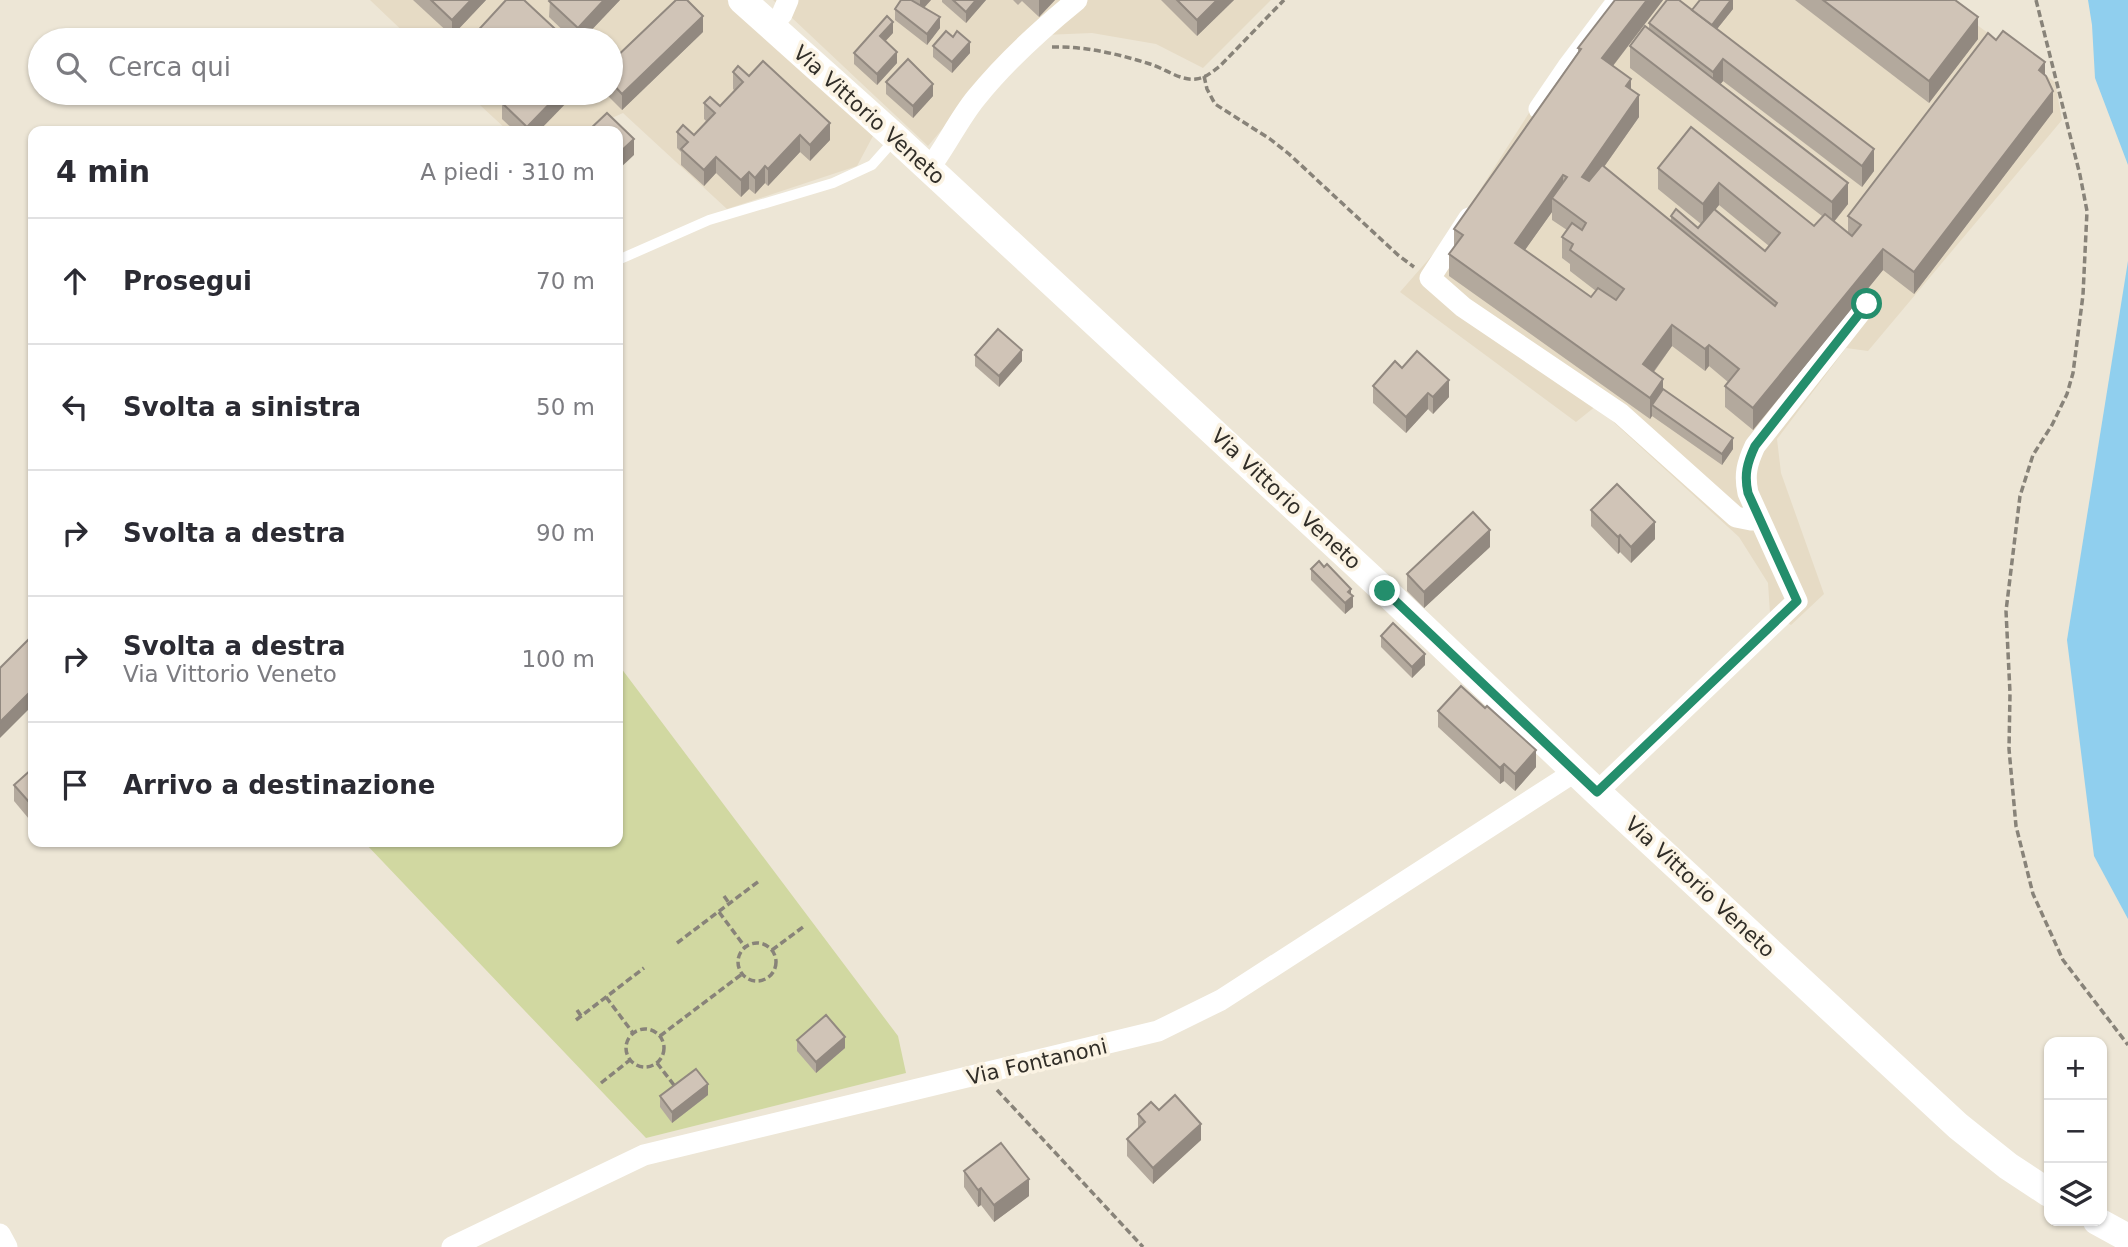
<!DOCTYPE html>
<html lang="it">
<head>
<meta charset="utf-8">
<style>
	body { margin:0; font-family:"DejaVu Sans",sans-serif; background:#f2f2f3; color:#2b2b33 }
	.controls { position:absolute; right:21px; bottom:21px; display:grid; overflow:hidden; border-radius:14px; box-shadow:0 2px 5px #0004 }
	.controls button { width:63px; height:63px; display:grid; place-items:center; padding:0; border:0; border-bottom:2px solid #e1e1e2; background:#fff; color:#2b2b33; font:35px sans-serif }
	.stop { position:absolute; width:21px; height:21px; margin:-16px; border:5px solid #248e6c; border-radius:50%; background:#fff }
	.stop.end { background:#248e6c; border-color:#fff; box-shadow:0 2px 7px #0008 }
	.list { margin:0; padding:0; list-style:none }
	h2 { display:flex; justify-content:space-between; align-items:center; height:91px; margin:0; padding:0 28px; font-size:30px }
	h2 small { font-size:23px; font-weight:400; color:#7c7c81 }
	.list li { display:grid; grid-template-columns:46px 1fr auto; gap:21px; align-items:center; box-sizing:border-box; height:126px; padding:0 28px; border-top:2px solid #e1e1e2 }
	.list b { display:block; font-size:26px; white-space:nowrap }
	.list p { margin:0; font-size:23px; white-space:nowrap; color:#7c7c81 }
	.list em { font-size:23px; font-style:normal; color:#7c7c81 }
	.icon { flex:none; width:38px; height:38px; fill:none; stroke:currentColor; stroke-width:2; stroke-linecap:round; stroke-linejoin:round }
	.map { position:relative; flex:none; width:2128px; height:1247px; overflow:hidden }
	.search { position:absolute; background:#fff; box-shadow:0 2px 5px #0004; left:28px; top:28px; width:595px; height:77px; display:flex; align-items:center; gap:18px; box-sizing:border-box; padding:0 24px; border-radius:38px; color:#7c7c81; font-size:26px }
	.panel { position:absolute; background:#fff; box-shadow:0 2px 5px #0004; left:28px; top:126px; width:595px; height:721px; border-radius:14px }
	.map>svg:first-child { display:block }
</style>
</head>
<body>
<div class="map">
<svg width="2128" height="1247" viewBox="0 0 2128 1247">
	<rect width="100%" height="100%" fill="#ede6d6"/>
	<g fill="#e6dbc5">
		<polygon points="370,0 727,0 873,136 857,166 727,209 623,113 583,131 508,131 467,93 611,93 611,40 412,40"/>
		<polygon points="773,0 1271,0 1203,68 1156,44 1092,33 1020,36 928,146"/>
		<polygon points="1608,0 1943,0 2055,82 2062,120 1868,351 1846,348 1777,439 1781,473 1824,594 1791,625 1770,613 1768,583 1739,537 1596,406 1576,422 1400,292 1455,229 1550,80"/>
	</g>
	<polygon fill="#d1d8a1" points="618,664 898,1036 906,1073 646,1138 364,842 618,842"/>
	<g fill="#90cfee">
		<polygon points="2088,0 2128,0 2128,165 2095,78 2092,25"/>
		<polygon points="2128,261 2128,919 2094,856 2067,640"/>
	</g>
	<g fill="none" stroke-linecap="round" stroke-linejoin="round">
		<g stroke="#888379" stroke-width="3.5" stroke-dasharray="7 3.5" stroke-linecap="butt">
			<polyline points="2036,0 2080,175 2087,211 2083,295 2073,373 2067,394 2052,425 2033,455 2020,496 2006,611 2010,693 2009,749 2016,826 2033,894 2063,960 2128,1045"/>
			<path d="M 1052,47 C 1085,46 1118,54 1150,64 C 1164,68 1180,81 1196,79 C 1206,78 1213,71 1220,66 L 1284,0"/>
			<polyline points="1204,76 1207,89 1215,104 1270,139 1289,154 1398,255 1414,267"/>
			<polyline points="724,896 729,903"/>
			<polyline points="719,912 745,947"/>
			<polyline points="677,943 759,881"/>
			<circle cx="757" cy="962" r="19"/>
			<polyline points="772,950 803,927"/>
			<polyline points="606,997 633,1033"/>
			<polyline points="577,1010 581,1016"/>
			<polyline points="576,1020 644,968"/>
			<circle cx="645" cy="1048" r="19"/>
			<polyline points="660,1036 742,974"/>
			<polyline points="657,1063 677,1089"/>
			<polyline points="601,1083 630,1060"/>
			<polyline points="997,1090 1143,1247"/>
		</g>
		<polyline stroke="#fff" stroke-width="10" points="618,260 709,220 833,183 872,165 896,138"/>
		<g stroke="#fff" stroke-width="21">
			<polyline points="771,27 782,14 788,0"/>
			<polyline points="1539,109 1569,65 1618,0"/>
			<path d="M 928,170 C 946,147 958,120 976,98 C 1006,61 1040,30 1077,0"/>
			<polyline points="1469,218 1430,278 1463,307 1621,414 1736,517 1751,520 1758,517"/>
			<path d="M 1597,792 L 1797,601 L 1748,493 C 1744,475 1747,463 1755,446 L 1867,304"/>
			<polyline points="0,1234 7,1247"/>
			<polyline points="452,1247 644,1155 1158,1031 1221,1000 1576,771"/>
		</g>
		<g stroke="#fff" stroke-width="28">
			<polyline points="742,0 896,138 1385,591 1597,792 1958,1126 2008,1166 2049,1193"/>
			<polyline points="2097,1221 2128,1238"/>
		</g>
	</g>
	<g fill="#b3a99d" fill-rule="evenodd">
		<polygon points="413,0 486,0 452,36"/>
		<polygon points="550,0 620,0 582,40 573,40 549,17"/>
		<polygon points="901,0 931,0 924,8 940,28 927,45 895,20 895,9"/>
		<polygon points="942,0 986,0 966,23 942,2"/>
		<polygon points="1013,0 1055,0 1039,17 1022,1 1018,5"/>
		<polygon points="1161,0 1234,0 1197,36"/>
		<path d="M 1615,0 L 1663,0 L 1613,66 L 1631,89 L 1639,117 L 1604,167 L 1671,221 L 1671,216 L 1698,228 L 1701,224 L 1658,189 L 1658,168 L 1691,127 L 1814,226 L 1822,216 L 1630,68 L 1630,46 L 1649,29 L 1649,23 L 1733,0 L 1733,9 L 1717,29 L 1874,171 L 1862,187 L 1723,81 L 1720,84 L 1848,204 L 1834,222 L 1848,233 L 1848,216 L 2045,75 L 2053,112 L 1914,294 L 1883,270 L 1753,430 L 1725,407 L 1725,386 L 1728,382 L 1709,366 L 1705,371 L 1672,346 L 1654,372 L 1663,389 L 1733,449 L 1722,465 L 1652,416 L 1650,419 L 1449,276 L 1449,254 L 1454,248 L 1454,229 L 1578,52 L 1578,48 ZM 1719,205 L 1769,246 L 1765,251 L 1715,210 ZM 1552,212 L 1552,220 L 1567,230 L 1562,237 L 1562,258 L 1570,264 L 1570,271 L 1596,291 L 1591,297 L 1525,250 Z"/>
		<polygon points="1795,0 1955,0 1978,39 1929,103"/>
		<polygon points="703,32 622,110 605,93 611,93 611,62"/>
		<polygon points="893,33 885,41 897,63 877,85 854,64 854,53"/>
		<polygon points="953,37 970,53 952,73 933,57 933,46"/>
		<polygon points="733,72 749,76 830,140 810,161 800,152 768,186 765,183 755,194 749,189 741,197 716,173 704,186 681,165 681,152 677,148 677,132 694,135 706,121 704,119 704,103 720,106 735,91 733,89"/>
		<polygon points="886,82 933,96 913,118 886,94"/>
		<polygon points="502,103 539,131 515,131 502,119"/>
		<polygon points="975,355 1022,361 999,387 975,366"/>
		<polygon points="1402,368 1449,397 1433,414 1428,409 1406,433 1373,403 1373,386"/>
		<polygon points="1591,510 1655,539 1631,563 1620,552 1618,554 1591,526"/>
		<polygon points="1490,547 1424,608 1407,591 1407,574"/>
		<polygon points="1311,569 1353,607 1345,614 1311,580"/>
		<polygon points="1381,636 1425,665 1412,678 1381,647"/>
		<polygon points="1438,711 1536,767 1515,791 1504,781 1500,784 1438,727"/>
		<polygon points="33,768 33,815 29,819 14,801 14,785"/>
		<polygon points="797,1040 845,1048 816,1073 797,1051"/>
		<polygon points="708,1095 672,1123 660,1107 660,1096"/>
		<polygon points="1159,1110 1201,1140 1153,1184 1127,1156 1127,1139 1138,1129 1138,1114"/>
		<polygon points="964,1171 1029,1196 994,1222 981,1205 978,1207 964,1187"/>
	</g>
	<g fill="#928980">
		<polygon points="471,0 486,0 452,36 452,20"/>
		<polygon points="604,0 620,0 582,40 578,40 578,28"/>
		<polygon points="920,0 931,0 920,12"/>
		<polygon points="976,0 986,0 966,23 966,12"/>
		<polygon points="1039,0 1055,0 1039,17"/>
		<polygon points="1217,0 1234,0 1197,36 1197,20"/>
		<polygon points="1647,0 1663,0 1602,80 1602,58"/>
		<polygon points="1731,0 1733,0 1733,9 1709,39 1709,28"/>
		<polygon points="703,16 703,32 622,110 622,94"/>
		<polygon points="940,17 940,28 927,45 927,34"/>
		<polygon points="1978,17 1978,39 1929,103 1929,81"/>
		<polygon points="893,22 893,33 880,47 880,36"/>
		<polygon points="970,42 970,53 952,73 952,62"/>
		<polygon points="897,52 897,63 877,85 877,74"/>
		<polygon points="1723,59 1723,81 1713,94 1713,72"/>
		<polygon points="2045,62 2045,83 2039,70"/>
		<polygon points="1631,79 1631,100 1626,86"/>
		<polygon points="933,84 933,96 913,118 913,106"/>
		<polygon points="2053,91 2053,112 1914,294 1914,272"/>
		<polygon points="560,93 576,93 539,131 527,131 527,127"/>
		<polygon points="1639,95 1639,117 1582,198 1582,177"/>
		<polygon points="830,123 830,140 810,161 810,145"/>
		<polygon points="800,135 800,152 768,186 768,169"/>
		<polygon points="634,139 634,155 618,170 618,154"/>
		<polygon points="1874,149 1874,171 1862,187 1862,166"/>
		<polygon points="716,157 716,173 704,186 704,170"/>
		<polygon points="765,166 765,183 755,194 755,178"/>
		<polygon points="749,172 749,189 741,197 741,180"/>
		<polygon points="1563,175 1563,196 1552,198 1552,212 1515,264 1515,243"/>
		<polygon points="1719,183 1719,205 1703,225 1703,204"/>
		<polygon points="1848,183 1848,204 1832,224 1832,202"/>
		<polygon points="1883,249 1883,270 1753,430 1753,408"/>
		<polygon points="1672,325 1672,346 1643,386 1643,364"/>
		<polygon points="1709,345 1709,366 1705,371 1705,349"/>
		<polygon points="1022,350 1022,361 999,387 999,376"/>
		<polygon points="1663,379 1663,400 1652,405 1652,416 1650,419 1650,398"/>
		<polygon points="1449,380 1449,397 1433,414 1433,397"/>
		<polygon points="1428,393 1428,409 1406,433 1406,417"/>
		<polygon points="1733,438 1733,449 1722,465 1722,454"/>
		<polygon points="1655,522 1655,539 1631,563 1631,547"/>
		<polygon points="1490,530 1490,547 1424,608 1424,592"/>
		<polygon points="1620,535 1620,552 1618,554 1618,537"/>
		<polygon points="1351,589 1351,597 1353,596 1353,607 1345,614 1345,603 1348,592"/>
		<polygon points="1425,654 1425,665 1412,678 1412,667"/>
		<polygon points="33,689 33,705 0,738 0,722"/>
		<polygon points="1536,750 1536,767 1515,791 1515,774"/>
		<polygon points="1504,764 1504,781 1500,784 1500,768"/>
		<polygon points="33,798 33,815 29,819 29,802"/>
		<polygon points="845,1037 845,1048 816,1073 816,1062"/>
		<polygon points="708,1084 708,1095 672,1123 672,1112"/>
		<polygon points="1201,1124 1201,1140 1153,1184 1153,1168"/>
		<polygon points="1029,1179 1029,1196 994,1222 994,1205"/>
		<polygon points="981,1188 981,1205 978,1207 978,1190"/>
	</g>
	<g fill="#d0c4b7" stroke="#928980" stroke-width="2" fill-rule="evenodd">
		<polygon points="431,0 471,0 452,20"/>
		<polygon points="506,0 524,0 567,40 475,40 472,37"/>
		<polygon points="550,0 604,0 578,28 549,1"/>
		<polygon points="676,0 687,0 703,16 622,94 611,82 611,62"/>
		<polygon points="901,0 911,0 940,17 927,34 895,9"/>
		<polygon points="953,0 976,0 966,12"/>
		<polygon points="1177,0 1217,0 1197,20"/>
		<path d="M 1615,0 L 1647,0 L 1602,58 L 1631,79 L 1626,86 L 1639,95 L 1582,177 L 1589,181 L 1602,165 L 1775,306 L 1777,303 L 1671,216 L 1676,209 L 1698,228 L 1714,209 L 1765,251 L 1780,233 L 1719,183 L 1703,204 L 1658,168 L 1691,127 L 1814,226 L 1825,214 L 1852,236 L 1861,225 L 1848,216 L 1988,33 L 1996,40 L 2003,31 L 2045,62 L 2039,70 L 2046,76 L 2053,91 L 1914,272 L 1883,249 L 1753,408 L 1725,386 L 1739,369 L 1709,345 L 1705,349 L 1672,325 L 1643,364 L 1663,379 L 1650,398 L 1449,254 L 1463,235 L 1454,229 L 1581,49 L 1578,48 ZM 1563,175 L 1567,177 L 1552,198 L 1586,223 L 1582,230 L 1572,223 L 1562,237 L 1573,244 L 1570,250 L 1624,289 L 1616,300 L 1598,288 L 1591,297 L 1515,243 Z"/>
		<polygon points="1667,0 1679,0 1874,149 1862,166 1723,59 1713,72 1649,23"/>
		<polygon points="1700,0 1731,0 1712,25 1692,10"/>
		<polygon points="1823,0 1955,0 1978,17 1929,81"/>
		<polygon points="887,16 893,22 880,36 897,52 877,74 854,53"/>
		<polygon points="1645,26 1848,183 1832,202 1630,46"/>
		<polygon points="946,31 953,37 957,31 970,42 952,62 933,46"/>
		<polygon points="908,59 933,84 913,106 886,82"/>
		<polygon points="763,61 830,123 810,145 800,135 768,169 765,166 755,178 749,172 741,180 716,157 704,170 681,149 688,142 677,132 683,125 694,135 715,113 704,103 710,97 720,106 743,82 733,72 738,66 749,76"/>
		<polygon points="511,93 560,93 527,127 502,103"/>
		<polygon points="607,113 634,139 618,154 618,131 588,131"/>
		<polygon points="998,329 1022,350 999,376 975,355"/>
		<polygon points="1417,351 1449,380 1433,397 1428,393 1406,417 1373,386 1395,361 1402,368"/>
		<polygon points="1663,389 1733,438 1722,454 1652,405"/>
		<polygon points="1617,484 1655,522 1631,547 1620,535 1618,537 1591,510"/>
		<polygon points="1473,512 1490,530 1424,592 1407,574"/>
		<polygon points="1319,561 1324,567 1327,564 1351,589 1348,592 1353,596 1345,603 1311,569"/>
		<polygon points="1393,623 1425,654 1412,667 1381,636"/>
		<polygon points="33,635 33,689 0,722 0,668"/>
		<polygon points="1461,686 1485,708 1487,706 1536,750 1515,774 1504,764 1500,768 1438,711"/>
		<polygon points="33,768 33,798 29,802 14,785"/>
		<polygon points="826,1015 845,1037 816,1062 797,1040"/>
		<polygon points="696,1069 708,1084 672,1112 660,1096"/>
		<polygon points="1175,1095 1201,1124 1153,1168 1127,1139 1145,1122 1138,1114 1151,1102 1159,1110"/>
		<polygon points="1001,1143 1029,1179 994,1205 981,1188 978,1190 964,1171"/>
	</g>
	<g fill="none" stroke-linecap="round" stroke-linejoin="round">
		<path stroke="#248e6c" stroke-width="9" d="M 1385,591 L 1597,792 L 1797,601 L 1748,493 C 1744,475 1747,463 1755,446 L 1867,304"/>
	</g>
	<g text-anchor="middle" stroke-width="7" stroke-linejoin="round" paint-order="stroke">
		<g font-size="21" fill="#312e28" stroke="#fbf3e3">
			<text transform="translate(869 115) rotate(42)" y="7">Via Vittorio Veneto</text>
			<text transform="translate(1286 499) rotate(43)" y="7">Via Vittorio Veneto</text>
			<text transform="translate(1700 887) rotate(43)" y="7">Via Vittorio Veneto</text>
			<text transform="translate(1037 1062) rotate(-13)" y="7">Via Fontanoni</text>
		</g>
	</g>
</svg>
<div class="controls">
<button>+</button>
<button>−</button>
<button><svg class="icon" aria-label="layers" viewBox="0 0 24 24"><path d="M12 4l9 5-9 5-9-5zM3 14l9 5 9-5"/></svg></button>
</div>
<div class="stop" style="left:1867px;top:304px"></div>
<div class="stop end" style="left:1385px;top:591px"></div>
<div class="search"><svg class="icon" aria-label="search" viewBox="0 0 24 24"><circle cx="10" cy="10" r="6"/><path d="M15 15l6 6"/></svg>Cerca qui</div>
<section class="panel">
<h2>4 min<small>A piedi · 310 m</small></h2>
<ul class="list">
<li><svg class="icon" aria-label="ahead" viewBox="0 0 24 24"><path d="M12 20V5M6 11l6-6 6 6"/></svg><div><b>Prosegui</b></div><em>70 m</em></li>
<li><svg class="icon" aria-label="left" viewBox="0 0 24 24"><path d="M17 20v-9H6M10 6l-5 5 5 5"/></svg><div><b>Svolta a sinistra</b></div><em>50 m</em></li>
<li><svg class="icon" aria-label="right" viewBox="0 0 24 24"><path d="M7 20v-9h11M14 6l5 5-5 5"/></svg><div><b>Svolta a destra</b></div><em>90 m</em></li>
<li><svg class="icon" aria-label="right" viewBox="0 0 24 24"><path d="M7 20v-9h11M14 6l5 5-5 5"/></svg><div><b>Svolta a destra</b><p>Via Vittorio Veneto</p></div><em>100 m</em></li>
<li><svg class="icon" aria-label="arrive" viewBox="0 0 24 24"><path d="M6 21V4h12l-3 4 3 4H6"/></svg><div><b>Arrivo a destinazione</b></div></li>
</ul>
</section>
</div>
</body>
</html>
